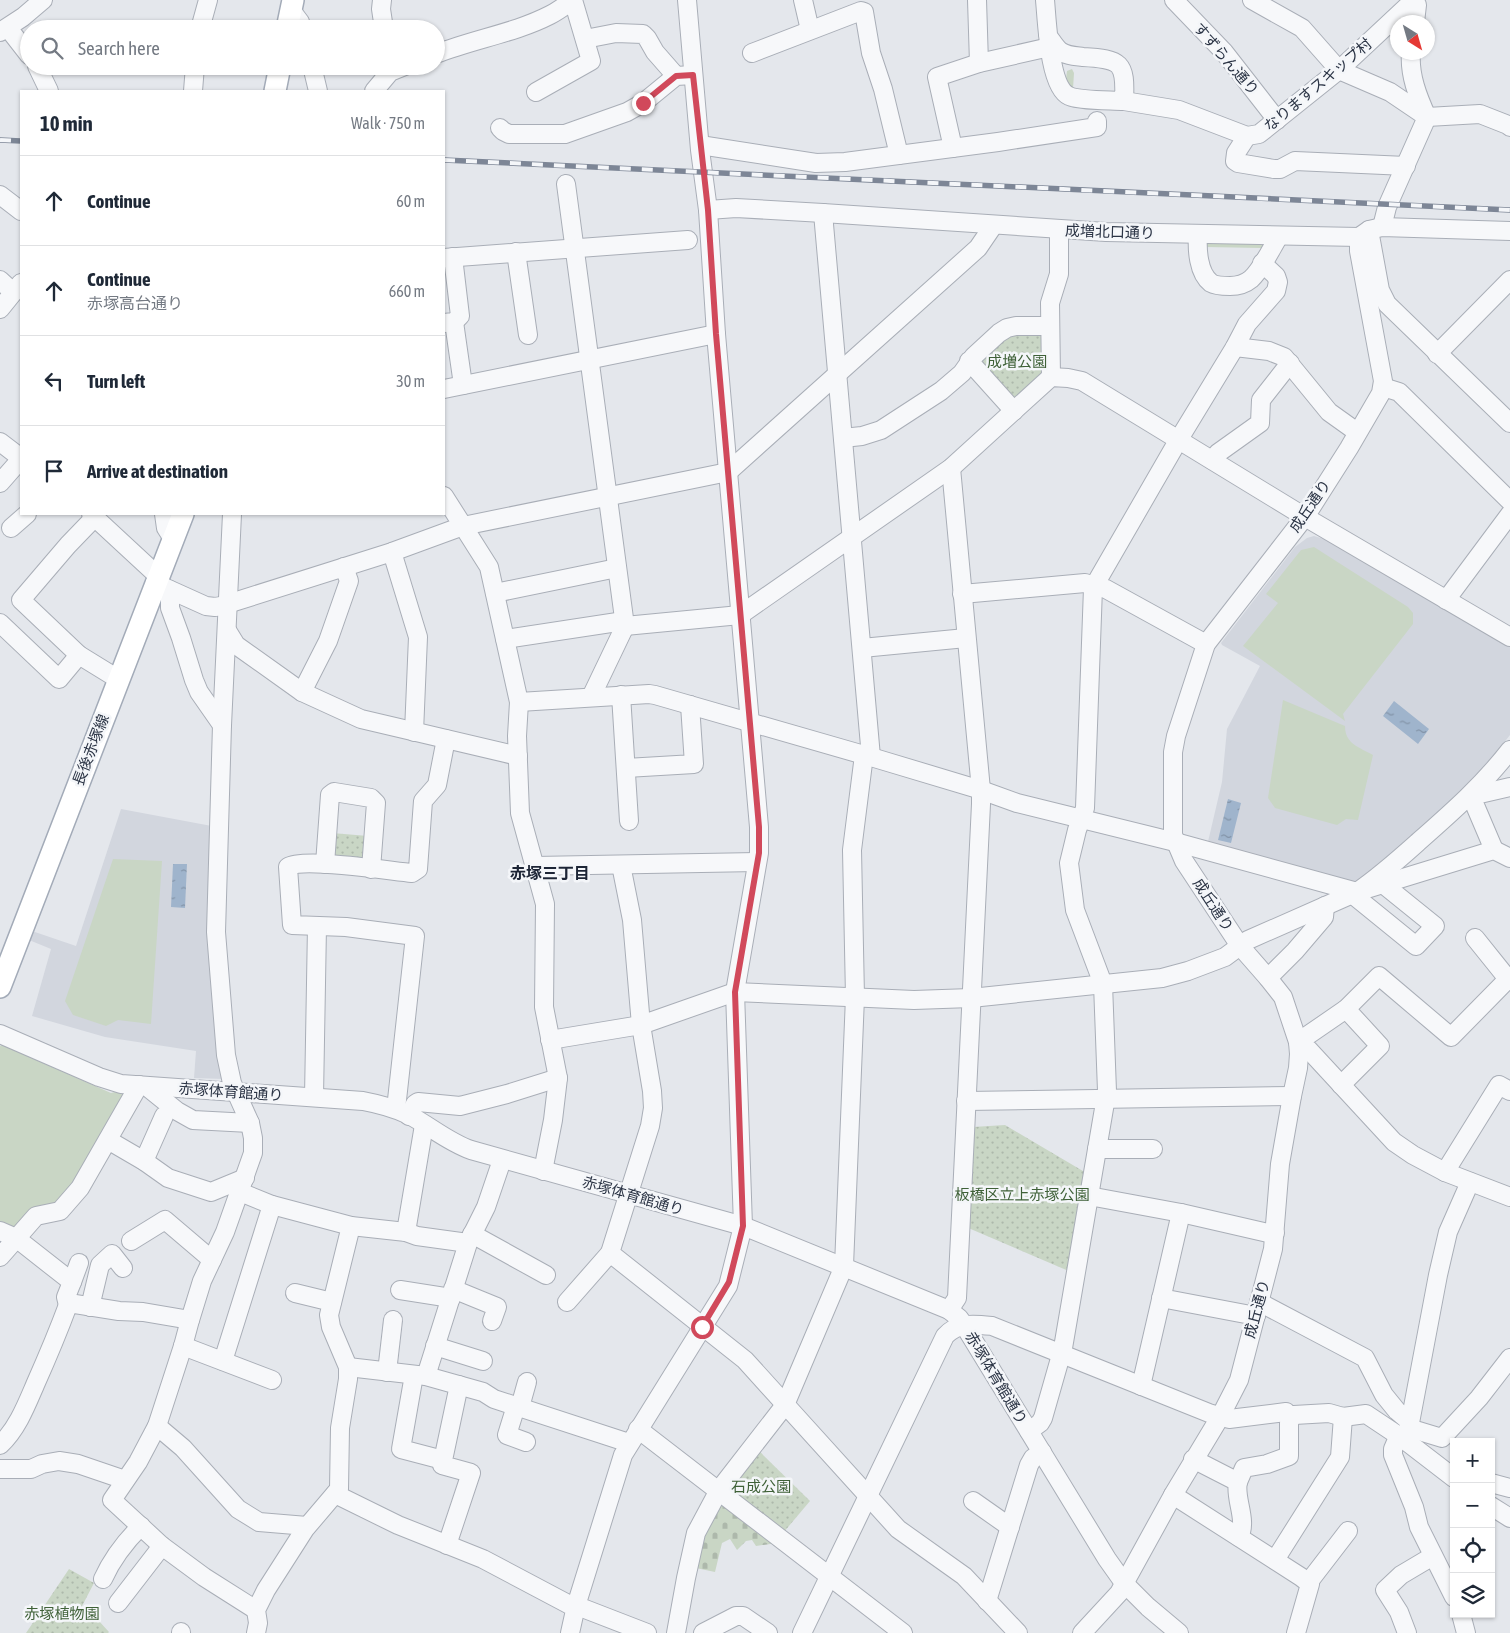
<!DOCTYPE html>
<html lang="en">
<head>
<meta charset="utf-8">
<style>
	body { margin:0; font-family:"Asap Condensed","Noto Sans JP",sans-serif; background:#f2f2f3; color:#1f2937 }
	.controls { position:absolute; right:15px; bottom:15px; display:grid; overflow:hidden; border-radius:0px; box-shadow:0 1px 4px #0004 }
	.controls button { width:45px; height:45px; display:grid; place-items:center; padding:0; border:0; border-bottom:1px solid #e0e1e3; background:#fff; color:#1f2937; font:25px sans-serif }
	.compass { position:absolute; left:1390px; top:15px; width:45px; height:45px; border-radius:50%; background:#fff; box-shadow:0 1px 4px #0004; rotate:143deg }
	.stop { position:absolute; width:15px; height:15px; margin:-11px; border:4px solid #d1495b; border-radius:50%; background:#fff }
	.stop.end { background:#d1495b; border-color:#fff; box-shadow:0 1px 5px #0008 }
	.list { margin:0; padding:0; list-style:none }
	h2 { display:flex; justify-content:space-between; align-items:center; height:65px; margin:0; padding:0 20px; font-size:21px }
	h2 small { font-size:16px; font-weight:400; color:#747a83 }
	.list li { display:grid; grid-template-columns:32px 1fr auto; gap:15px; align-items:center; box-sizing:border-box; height:90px; padding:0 20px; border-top:1px solid #e0e1e3 }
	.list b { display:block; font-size:19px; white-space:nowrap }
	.list p { margin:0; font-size:16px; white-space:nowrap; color:#747a83 }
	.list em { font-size:16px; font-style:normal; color:#747a83 }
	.icon { flex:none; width:28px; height:28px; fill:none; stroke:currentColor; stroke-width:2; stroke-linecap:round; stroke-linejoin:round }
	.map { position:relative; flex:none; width:1510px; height:1633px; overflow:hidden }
	.search { position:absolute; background:#fff; box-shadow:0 1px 4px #0004; left:20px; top:20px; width:425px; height:55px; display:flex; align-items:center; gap:12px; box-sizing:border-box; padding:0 18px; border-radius:28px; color:#747a83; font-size:19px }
	.panel { position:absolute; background:#fff; box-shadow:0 1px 4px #0004; left:20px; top:90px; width:425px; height:425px; border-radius:0px }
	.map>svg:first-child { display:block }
</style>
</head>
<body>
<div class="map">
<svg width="1510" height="1633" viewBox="0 0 1510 1633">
	<defs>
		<pattern id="cemetery-stones" width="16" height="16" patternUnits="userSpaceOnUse" patternTransform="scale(1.25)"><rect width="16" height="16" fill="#c9d6c5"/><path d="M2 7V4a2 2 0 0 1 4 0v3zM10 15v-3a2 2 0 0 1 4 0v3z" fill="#adb8ab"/></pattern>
		<pattern id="park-dots" width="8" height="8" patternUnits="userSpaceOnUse" patternTransform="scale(1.25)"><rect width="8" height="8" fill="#c9d6c5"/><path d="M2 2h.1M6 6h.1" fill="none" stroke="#adb8ab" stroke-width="1.8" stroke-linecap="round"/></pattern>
		<pattern id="water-ripples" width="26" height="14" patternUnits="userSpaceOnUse" patternTransform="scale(1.25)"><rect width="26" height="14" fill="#9fb4cc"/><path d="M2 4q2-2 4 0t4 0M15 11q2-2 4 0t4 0" fill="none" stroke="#8293a7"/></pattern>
	</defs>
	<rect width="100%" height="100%" fill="#e4e7ec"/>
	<g fill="#d2d6de">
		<polygon points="1314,536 1324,539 1510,644 1510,735 1475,779 1452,804 1356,882 1207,846 1222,782 1227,729 1260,666 1222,645 1221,643 1295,547 1307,538"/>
		<polygon points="121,809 217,827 224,1079 194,1078 196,1051 105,1037 32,1016 51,949 29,940 32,931 76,946"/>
	</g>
	<g fill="#c9d6c5">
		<polygon points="1072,69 1074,73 1073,89 1071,88 1066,79 1067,71"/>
		<polygon points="1205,243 1262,244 1264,246 1262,248 1205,247"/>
		<polygon points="1314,547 1408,607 1413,613 1413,624 1343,714 1345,721 1243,646 1278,603 1266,594 1301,550"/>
		<path d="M 1283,700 L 1345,726 C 1345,744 1359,747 1373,755 L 1358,820 L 1346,819 L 1337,825 L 1275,808 L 1268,798 Z"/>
		<polygon points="113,859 162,861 151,1024 118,1020 106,1026 73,1015 65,1001"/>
		<path d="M 2,1045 L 111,1093 C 118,1091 121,1092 125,1098 L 88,1163 L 57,1205 L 18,1227 L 12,1229 L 0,1224 L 0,1046 Z"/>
	</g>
	<polygon fill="url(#cemetery-stones)" points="718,1502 777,1543 756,1546 752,1540 746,1541 737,1550 730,1539 722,1543 715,1572 696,1568 701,1535"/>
	<g fill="url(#park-dots)">
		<polygon points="1042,331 1047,374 1012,401 979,364 979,357 1004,335"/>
		<polygon points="332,833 368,836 363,862 334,859"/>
		<polygon points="1005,1125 1088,1174 1071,1272 966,1227 973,1127"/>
		<polygon points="756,1448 810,1501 783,1533 734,1498 728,1486"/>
		<polygon points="69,1569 94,1583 80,1610 98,1620 109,1632 108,1633 26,1633"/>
	</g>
	<g fill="url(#water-ripples)">
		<polygon points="1394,701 1429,729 1418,744 1383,716"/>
		<polygon points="1228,799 1241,803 1231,843 1218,840"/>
		<polygon points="173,864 187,864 185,908 171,907"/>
	</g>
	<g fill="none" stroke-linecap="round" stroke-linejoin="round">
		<g stroke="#a9aeb7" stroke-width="20">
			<g id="minor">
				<polyline points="382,0 381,9 384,29"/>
				<polyline points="803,0 810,30"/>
				<polyline points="977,0 979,63"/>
				<path d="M 1045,0 C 1047,20 1049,87 1069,96 C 1080,101 1111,100 1124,101 C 1126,62 1121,59 1083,57 C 1075,56 1067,56 1060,51 C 1055,47 1052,41 1048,36"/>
				<polyline points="1174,0 1224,52 1277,120"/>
				<polyline points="1252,0 1302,28 1339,70 1390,92 1427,117 1387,207 1382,227"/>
				<polyline points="1414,0 1417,5 1415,22"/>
				<polyline points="291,10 300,22 302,29"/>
				<polyline points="8,28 29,55"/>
				<polyline points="200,29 208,0"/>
				<polyline points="0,32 23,17 43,0"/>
				<polyline points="585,39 616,33 643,34 647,38 655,52 676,76"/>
				<path d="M 1411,52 C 1409,75 1418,97 1427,117 L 1480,114 L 1508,125 L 1510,127"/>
				<polyline points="752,53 861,11 864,12 871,53 883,89 899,155"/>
				<path d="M 436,54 C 474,39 515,33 550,15 C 558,11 566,5 573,0"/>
				<polyline points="37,66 49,91"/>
				<polyline points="312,66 318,91"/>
				<polyline points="193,91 195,66"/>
				<polyline points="374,91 390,72 405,66"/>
				<polyline points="536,92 591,61 573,0"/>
				<polyline points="1124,101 1179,110 1247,136 1259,134 1339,70 1414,0"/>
				<polyline points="500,128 503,131 509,134 565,134 627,112 643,103 676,76 693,75"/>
				<polyline points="1247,136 1236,153 1235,161 1238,163 1274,169 1280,169 1295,161 1406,166"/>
				<polyline points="700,145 816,163 845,162 998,142 1097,127 1097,121"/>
				<polyline points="953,148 937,77 979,63 1054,46"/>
				<polyline points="566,184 625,626 591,697"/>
				<polyline points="0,195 21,211"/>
				<polyline points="708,210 736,208 823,213 1106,232 1359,237 1369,230 1382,227 1510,231"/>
				<polyline points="823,213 871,757"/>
				<polyline points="1369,230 1380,290 1387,304 1510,423"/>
				<path d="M 1198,235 C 1197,249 1198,273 1211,283 C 1216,286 1224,286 1230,286 C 1238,286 1245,284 1251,279 C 1262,269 1271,249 1279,236"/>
				<polyline points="516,252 528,335"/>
				<polyline points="444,258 688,240"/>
				<polyline points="0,280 13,292"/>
				<polyline points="0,309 21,283"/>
				<polyline points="454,322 463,385"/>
				<polyline points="444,323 454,322 460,316 453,257"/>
				<polyline points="1235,347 1269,351 1284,357 1329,412 1357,432"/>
				<polyline points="1437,354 1510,280"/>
				<polyline points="969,361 1014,411"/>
				<polyline points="1051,377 1050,303 1059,274 1059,230"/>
				<polyline points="1383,387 1399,392 1510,501"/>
				<polyline points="444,389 716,334"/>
				<polyline points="843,438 862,436 881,430 941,391 962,373 974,356 999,333 1007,328 1016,326 1050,326"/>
				<polyline points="0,442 21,458"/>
				<polyline points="1212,460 1218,453 1260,423 1261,400 1290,363"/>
				<polyline points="0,483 21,459"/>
				<polyline points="444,496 489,567 519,702 517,736 520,813 545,904 544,1007 558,1078 553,1120 543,1171"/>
				<polyline points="91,514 158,576"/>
				<polyline points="164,514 166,528 173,539"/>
				<polyline points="232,514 222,725 216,932 226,1055 232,1083 250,1123 253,1138 253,1153 225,1232 202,1281 190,1320 183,1346 157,1426 138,1462 112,1500 162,1546 204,1577 256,1610"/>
				<polyline points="95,517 68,545 21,600 79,655 118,679"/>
				<polyline points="11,528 27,514"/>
				<polyline points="392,552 418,637 414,732"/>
				<polyline points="155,583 206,606 215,607 221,606 392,552 463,526 728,472 978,248 993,226"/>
				<polyline points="170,590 170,608 181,638 194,680 199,692 222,725"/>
				<polyline points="495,593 617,568"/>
				<polyline points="962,594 1085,583 1106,589 1206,644"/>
				<polyline points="1446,600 1510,514"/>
				<polyline points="0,623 59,679 79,655"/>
				<polyline points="625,626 740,615 951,468 1051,377 1068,378 1082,381 1305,517 1510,637"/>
				<polyline points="228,632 236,645 302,692 361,719 518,756"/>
				<polyline points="505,639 624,621"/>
				<polyline points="862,648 966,638"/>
				<polyline points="302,692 328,641 349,581 344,567"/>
				<polyline points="621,695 629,821"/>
				<path d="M 519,702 L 649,694 L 655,695 L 871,757 L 981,790 L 1017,803 L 1175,842 L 1357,892 C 1379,877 1398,860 1417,843 C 1451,813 1482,786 1510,750"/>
				<polyline points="626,768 694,764 690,705"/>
				<polyline points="1494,850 1471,796 1510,787"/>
				<polyline points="325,864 330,795 334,792 371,798 376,803 371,869"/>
				<polyline points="621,865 632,920 641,1025 652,1091 653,1108 650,1126 610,1253 745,1360 898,1529 964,1576 1018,1633"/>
				<polyline points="535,866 757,862"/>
				<polyline points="1352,894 1416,946 1435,926 1383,884"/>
				<polyline points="1475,938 1508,979"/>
				<polyline points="1510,977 1451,1037 1379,976 1346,1009 1298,1042 1309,1050 1394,1142 1413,1155 1445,1172 1510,1197"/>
				<polyline points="1268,978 1295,951 1324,917 1325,906"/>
				<path d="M 0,1034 L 99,1077 L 121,1084 L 363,1101 C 379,1104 394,1108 409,1115 C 430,1126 448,1142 471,1150 L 743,1226 L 949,1310 L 959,1318 L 964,1325 L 1107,1559 L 1124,1583 L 1148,1607 L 1179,1633"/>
				<polyline points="550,1040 641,1025 735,992 914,1000 971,998 1162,978 1188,971 1225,957 1248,940 1357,892 1494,850 1510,858"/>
				<polyline points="1341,1085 1380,1046 1346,1009"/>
				<polyline points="146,1086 177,1111 193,1120 250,1123"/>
				<polyline points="314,1097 317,926"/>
				<polyline points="966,1101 1292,1096"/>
				<path d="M 396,1109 L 415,936 L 346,927 L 292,925 L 288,867 C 303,857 390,871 412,873 L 418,869 L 423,801 L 437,785 L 446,739"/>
				<polyline points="409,1116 415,1104 418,1102 460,1106 507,1094 558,1078"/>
				<polyline points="108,1140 144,1161 168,1178 211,1192 245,1178"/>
				<polyline points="1097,1149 1153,1149"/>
				<polyline points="144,1161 164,1116"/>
				<polyline points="1445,1172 1499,1085 1510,1091"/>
				<polyline points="240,1192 272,1205 351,1226 406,1232 417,1236 468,1243 486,1207 502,1160"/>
				<polyline points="1089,1196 1181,1213 1268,1233 1275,1233"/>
				<polyline points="0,1231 16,1238 72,1282 66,1297 68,1305"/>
				<polyline points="406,1232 424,1125"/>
				<polyline points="472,1234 546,1275"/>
				<polyline points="131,1241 165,1220 212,1260"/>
				<polyline points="0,1257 36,1216 60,1211 80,1188 139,1085"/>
				<polyline points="72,1282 79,1263"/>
				<polyline points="453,1289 497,1307 492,1321"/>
				<polyline points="400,1290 451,1298"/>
				<polyline points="295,1293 332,1302"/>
				<polyline points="1161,1298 1256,1316"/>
				<polyline points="567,1302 610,1253"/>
				<polyline points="1259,1302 1365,1358 1384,1395 1397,1411 1410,1422"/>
				<polyline points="90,1307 100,1265 112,1254 123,1268"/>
				<polyline points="949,1310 957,1298 981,804 981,790 951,468"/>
				<polyline points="183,1346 272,1380"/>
				<polyline points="435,1346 483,1361"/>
				<polyline points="223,1361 272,1205"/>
				<polyline points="348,1367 426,1376 483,1392 494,1399 629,1443"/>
				<polyline points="387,1372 393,1320"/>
				<polyline points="414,1375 401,1449 443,1460"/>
				<polyline points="426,1376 468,1243"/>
				<polyline points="1141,1386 1181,1213"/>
				<polyline points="516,1406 507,1435 526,1442"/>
				<polyline points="520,1407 527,1382"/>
				<polyline points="157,1426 183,1448 238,1509 259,1522 307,1526"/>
				<polyline points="1409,1428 1442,1438 1479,1398 1510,1358"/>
				<polyline points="638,1429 903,1633"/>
				<polyline points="1029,1431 1040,1423 1043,1418 1063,1348 1107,1091 1103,984 1075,910 1069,863 1077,830 1085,808 1093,588 1179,439 1235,347 1247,324 1276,291 1278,282 1276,276 1262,263"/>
				<path d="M 0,1445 C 17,1429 26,1406 35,1385 C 47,1358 58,1332 68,1305 L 75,1304 L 119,1311 L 143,1312 L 190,1320"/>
				<path d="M 1193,1459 L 1238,1482 C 1234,1498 1248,1520 1239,1537"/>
				<polyline points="0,1469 31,1469 42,1464 59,1461 78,1464 125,1480"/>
				<polyline points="1238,1482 1244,1468 1267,1464 1289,1456 1289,1423 1291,1418"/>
				<polyline points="1491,1483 1510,1488"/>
				<polyline points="335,1494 398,1525 483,1559 568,1604 585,1609 647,1633"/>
				<polyline points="1173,1495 1301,1577 1310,1584 1296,1633"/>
				<polyline points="973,1501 1010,1527"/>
				<polyline points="1491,1506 1510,1518"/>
				<polyline points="447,1545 471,1473 442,1465 459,1385"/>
				<polyline points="1275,1560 1340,1457 1343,1417"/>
				<path d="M 103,1579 C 112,1559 126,1541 141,1526"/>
				<polyline points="1308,1583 1348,1531"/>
				<polyline points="1454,1597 1419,1527 1414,1507 1393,1455 1393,1449 1396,1442 1402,1438 1409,1428 1438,1275 1448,1232 1470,1182"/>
				<polyline points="987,1601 1029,1465 1033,1458 1042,1452"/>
				<polyline points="118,1603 162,1546"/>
				<polyline points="1461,1614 1466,1633"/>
				<polyline points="181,1633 181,1632"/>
				<polyline points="256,1633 258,1623 256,1610 266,1590 305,1529 339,1489 340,1428 348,1379 348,1367 331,1327 329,1315 351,1226"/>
				<polyline points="570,1633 576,1606 623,1455 728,1286 743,1226 735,992 759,853 759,827 716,334 708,210 700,150 687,0"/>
				<polyline points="676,1633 686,1578 696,1533 719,1490 785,1405 844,1266 855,997 852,850 864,755"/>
				<polyline points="703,1633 736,1616 743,1616 768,1633"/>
				<path d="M 802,1633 L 945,1336 C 958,1322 974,1324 992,1326 L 1209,1413 L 1229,1419 L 1286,1412 L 1291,1418 L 1294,1415 L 1329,1413 L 1343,1417 L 1366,1414 L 1402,1438 L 1454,1478"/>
				<polyline points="1082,1633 1119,1593 1173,1495 1220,1417 1239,1380 1273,1249 1280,1164 1292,1096 1298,1068 1299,1054 1298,1042 1283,997 1268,978 1240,946 1184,861 1173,835 1173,752 1176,736 1206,644 1307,514 1349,448 1381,393 1383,381 1359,251 1359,237"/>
				<polyline points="1407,1633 1399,1612 1385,1590 1401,1575 1433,1556"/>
			</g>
		</g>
		<g stroke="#a3abb8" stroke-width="24">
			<g id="major">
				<polyline points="287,29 293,0"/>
				<polyline points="275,91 280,66"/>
				<polyline points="0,987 183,514"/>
			</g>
		</g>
		<use href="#minor" stroke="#f7f8fa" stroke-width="18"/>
		<use href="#major" stroke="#fff" stroke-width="21"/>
		<g stroke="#7d8696" stroke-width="5.5">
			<g id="rail">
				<polyline points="0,140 21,141"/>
				<polyline points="444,160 1510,210"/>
			</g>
		</g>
		<use href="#rail" stroke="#f4f6f9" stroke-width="4" stroke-dasharray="11" stroke-linecap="butt"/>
	</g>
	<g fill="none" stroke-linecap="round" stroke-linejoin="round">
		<polyline stroke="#d1495b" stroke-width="6" points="643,103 676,76 693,75 708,210 716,334 759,827 759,853 735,992 743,1226 729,1282 702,1327"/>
	</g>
	<g text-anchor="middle" stroke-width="5" stroke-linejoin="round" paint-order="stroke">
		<g font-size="15" fill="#2b3445" stroke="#f4f6f9">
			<text transform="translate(1226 59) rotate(49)" y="5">すずらん通り</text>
			<text transform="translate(1318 85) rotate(-40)" y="5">なりますスキップ村</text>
			<text transform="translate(1110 232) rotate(2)" y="5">成増北口通り</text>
			<text transform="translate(1310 506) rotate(-55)" y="5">成丘通り</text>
			<text transform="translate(91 750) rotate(-69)" y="5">長後赤塚線</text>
			<text transform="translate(1213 905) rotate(57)" y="5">成丘通り</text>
			<text transform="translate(231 1092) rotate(4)" y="5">赤塚体育館通り</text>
			<text transform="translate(633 1196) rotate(16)" y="5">赤塚体育館通り</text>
			<text transform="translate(1257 1309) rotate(-75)" y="5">成丘通り</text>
			<text transform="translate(996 1378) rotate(59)" y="5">赤塚体育館通り</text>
		</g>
		<g font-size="15" fill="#3f6138" stroke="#f4f6f9">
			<text x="1017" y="367">成増公園</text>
			<text x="1022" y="1200">板橋区立上赤塚公園</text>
			<text x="761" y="1492">石成公園</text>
			<text x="62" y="1619">赤塚植物園</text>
		</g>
		<g font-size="16" font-weight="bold" fill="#1d2536" stroke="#f4f6f9">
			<text x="550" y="879">赤塚三丁目</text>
		</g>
	</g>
</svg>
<div class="controls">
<button>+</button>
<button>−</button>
<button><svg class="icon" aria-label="locate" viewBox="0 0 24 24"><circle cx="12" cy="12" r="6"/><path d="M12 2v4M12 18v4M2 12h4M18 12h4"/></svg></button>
<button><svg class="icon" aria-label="layers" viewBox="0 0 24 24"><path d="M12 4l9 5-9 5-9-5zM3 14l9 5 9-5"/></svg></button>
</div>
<svg class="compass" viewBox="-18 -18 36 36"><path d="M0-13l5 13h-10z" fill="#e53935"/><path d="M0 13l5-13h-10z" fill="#747a83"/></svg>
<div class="stop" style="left:702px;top:1327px"></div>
<div class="stop end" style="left:643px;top:103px"></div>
<div class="search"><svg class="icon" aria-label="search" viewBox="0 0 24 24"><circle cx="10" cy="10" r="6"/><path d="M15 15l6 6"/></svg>Search here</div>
<section class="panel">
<h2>10 min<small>Walk · 750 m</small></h2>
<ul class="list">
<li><svg class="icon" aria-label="ahead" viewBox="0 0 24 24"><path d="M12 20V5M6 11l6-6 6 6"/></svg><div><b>Continue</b></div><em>60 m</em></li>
<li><svg class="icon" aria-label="ahead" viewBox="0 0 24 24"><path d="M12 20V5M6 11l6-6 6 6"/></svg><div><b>Continue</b><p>赤塚高台通り</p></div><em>660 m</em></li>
<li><svg class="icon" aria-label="left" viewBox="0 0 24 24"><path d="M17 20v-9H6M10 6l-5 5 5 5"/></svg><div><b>Turn left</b></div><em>30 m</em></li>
<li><svg class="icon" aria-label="arrive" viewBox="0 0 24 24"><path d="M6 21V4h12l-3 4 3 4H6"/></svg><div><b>Arrive at destination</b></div></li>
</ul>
</section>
</div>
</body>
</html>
